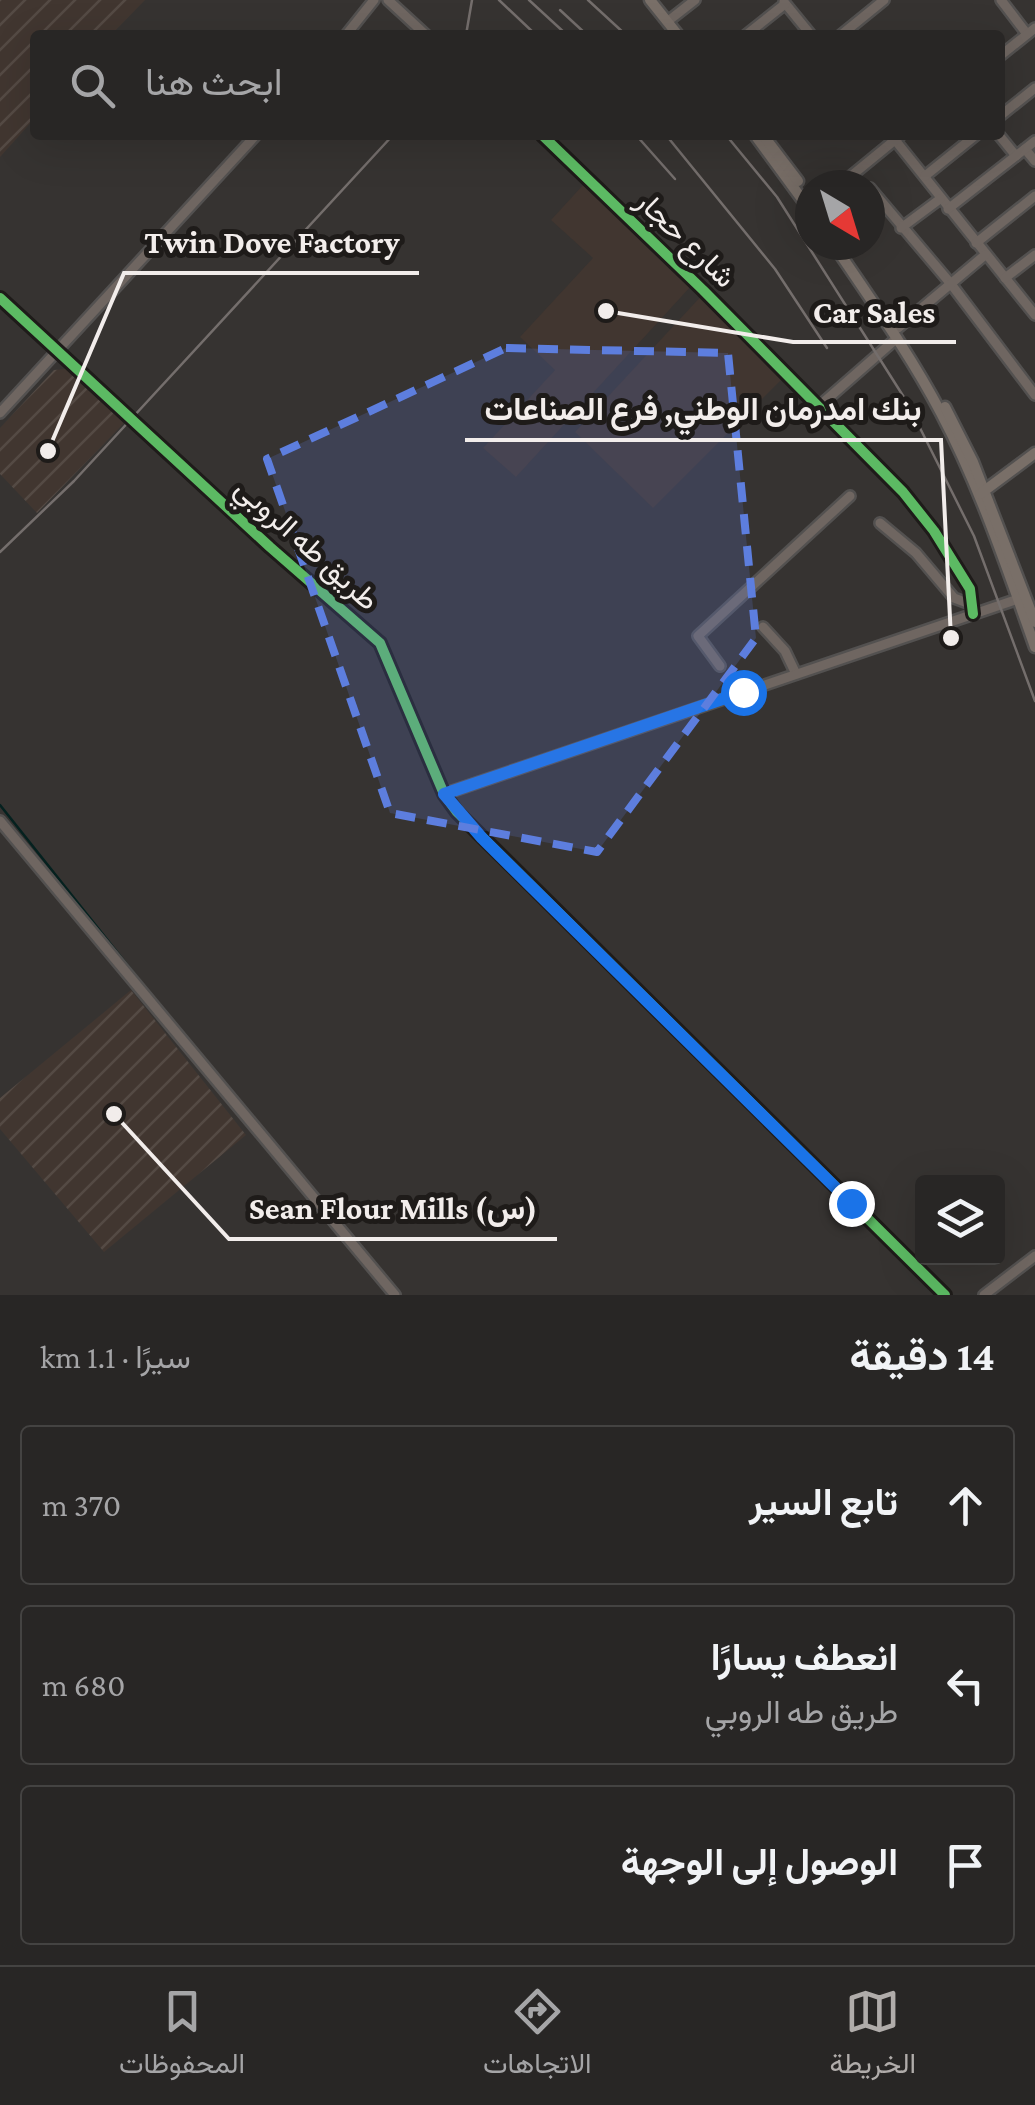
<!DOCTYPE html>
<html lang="ar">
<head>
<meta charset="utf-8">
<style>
	body { margin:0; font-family:"Crimson Pro",Vazirmatn,serif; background:#302e2d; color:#f1f3f6; direction:rtl }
	.controls { position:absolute; right:30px; bottom:30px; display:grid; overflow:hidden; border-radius:10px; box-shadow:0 10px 40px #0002 }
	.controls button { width:90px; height:90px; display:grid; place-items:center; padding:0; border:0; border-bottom:2px solid #444342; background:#282625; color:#f1f3f6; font:50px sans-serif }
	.compass { position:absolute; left:795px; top:170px; width:90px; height:90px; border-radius:50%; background:#282625; box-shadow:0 10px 40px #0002; rotate:142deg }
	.stop { position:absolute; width:30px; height:30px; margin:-22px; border:8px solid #1a73e8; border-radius:50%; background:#fff }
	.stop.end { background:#1a73e8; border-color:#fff; box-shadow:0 2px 10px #0008 }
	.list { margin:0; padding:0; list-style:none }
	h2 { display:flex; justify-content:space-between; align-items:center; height:130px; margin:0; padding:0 40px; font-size:42px }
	h2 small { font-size:32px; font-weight:400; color:#a5a5a7 }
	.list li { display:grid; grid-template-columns:65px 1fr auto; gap:30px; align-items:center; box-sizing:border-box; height:160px; margin:0 20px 20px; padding:0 20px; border:2px solid #444342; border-radius:10px }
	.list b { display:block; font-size:38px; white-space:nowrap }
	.list p { margin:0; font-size:32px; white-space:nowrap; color:#a5a5a7 }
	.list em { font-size:32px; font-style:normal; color:#a5a5a7 }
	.icon { flex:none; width:55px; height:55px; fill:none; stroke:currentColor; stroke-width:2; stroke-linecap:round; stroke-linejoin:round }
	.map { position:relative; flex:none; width:1035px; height:1295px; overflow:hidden; direction:ltr }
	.search { position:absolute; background:#282625; box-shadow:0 10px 40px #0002; left:30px; right:30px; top:30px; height:110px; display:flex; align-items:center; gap:25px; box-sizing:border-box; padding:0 35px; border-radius:10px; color:#a5a5a7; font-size:38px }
	.sheet { height:670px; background:#282625 }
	nav { display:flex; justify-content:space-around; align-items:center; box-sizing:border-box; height:140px; border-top:2px solid #444342; background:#282625; font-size:28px; color:#a5a5a7 }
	nav a { display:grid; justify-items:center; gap:5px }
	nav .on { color:#b0acaa }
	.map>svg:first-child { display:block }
</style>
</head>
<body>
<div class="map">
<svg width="1035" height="1295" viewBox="0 0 1035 1295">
	<defs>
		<pattern id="industrial-furrows" width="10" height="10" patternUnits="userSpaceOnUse" patternTransform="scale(2.5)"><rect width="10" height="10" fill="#413630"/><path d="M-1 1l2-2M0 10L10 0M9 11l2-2" fill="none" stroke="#544a44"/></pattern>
	</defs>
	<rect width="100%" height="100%" fill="#363331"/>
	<g fill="#413630">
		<polygon points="584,184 692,285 516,477 483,448 555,370 520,337 593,258 551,220"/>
		<polygon points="705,292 789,372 653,508 575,432"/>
	</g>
	<g fill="url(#industrial-furrows)">
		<polygon points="0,0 145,0 111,35 35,35 35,118 0,157"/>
		<polygon points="66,369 125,422 37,513 0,474 0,428 54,370"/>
		<polygon points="131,990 246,1135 104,1252 0,1129 0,1098"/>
	</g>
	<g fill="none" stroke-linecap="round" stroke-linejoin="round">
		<polyline stroke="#05211f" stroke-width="2.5" points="0,805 164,1011"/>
		<g stroke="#535150" stroke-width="14">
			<g id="minor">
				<polyline points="388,0 426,35"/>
				<polyline points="1001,0 1027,34"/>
				<polyline points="784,2 811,35"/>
				<polyline points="672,18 695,0"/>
				<polyline points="346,35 374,0"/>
				<polyline points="746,35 785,4"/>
				<polyline points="841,35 884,0"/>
				<polyline points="1000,56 1035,28"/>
				<polyline points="1000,116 1035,88"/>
				<polyline points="542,135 703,290 903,492 934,531 970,589 973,614"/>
				<polyline points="891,135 1035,315"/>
				<polyline points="999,135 1016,156"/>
				<polyline points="1025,149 1035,161"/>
				<polyline points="925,176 976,135"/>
				<polyline points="840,185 901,135"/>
				<polyline points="870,188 951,284 1035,395"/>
				<polyline points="948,209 1035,141"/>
				<polyline points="901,228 940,199"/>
				<polyline points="976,243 1035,196"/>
				<polyline points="1005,278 1035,255"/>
				<polyline points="0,298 270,547 380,643 444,794 457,812 945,1295"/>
				<polyline points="898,328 985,255"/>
				<polyline points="817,408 897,338"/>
				<polyline points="0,413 256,135"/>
				<polyline points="880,523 916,553 954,598 970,604"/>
				<polyline points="763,627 785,651 796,674"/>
				<polyline points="720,666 698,636 850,496"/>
				<polyline points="444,794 1018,599"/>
				<polyline points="0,821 395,1295"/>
				<polyline points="984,1295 1035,1256"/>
			</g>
		</g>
		<g stroke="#535150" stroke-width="15">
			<g id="major">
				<polyline points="650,0 678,35"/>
				<polyline points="755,135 810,210"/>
				<polyline points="763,135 798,181"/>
				<path d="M 834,245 C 871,300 910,354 941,413 C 980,487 1007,568 1035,647"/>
				<polyline points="945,407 973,462 1035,622"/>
				<polyline points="980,494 1035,453"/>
			</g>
		</g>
		<use href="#minor" stroke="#6f6661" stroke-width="9"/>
		<use href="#major" stroke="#796f68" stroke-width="10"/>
		<g stroke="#746e6c" stroke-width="2.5">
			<polyline points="499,0 536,35"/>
			<polyline points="529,0 567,35"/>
			<polyline points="588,0 626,35"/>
			<polyline points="560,10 587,35"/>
			<polyline points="466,35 472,0"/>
			<polyline points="636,135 675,179"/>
			<polyline points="666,135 775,269 827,348"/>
			<polyline points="726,135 777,197 907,402 974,536 1035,701"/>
			<polyline points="0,552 74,481 393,135"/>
		</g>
		<g stroke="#1e1b19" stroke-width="16">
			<g id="cycleway">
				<polyline points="542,135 703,290 903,492 934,531 970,589 973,614"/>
				<polyline points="0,298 270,547 380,643 444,794 457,812 945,1295"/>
			</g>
		</g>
		<use href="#cycleway" stroke="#5cba63" stroke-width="10"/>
	</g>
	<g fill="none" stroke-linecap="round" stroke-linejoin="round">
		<polyline stroke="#1a73e8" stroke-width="12" points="743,692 444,794 482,838 851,1203"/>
	</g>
	<path fill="#5d7ede" fill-opacity="0.2" stroke="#5d7ede" stroke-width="8" stroke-dasharray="20 12" stroke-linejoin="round" d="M 506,348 L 728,353 L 756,638 L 597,852 L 390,813 L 267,459 Z"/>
	<g text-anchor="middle" stroke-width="10" stroke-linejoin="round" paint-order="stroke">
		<g font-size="30" fill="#f2edeb" stroke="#1e1b19">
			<text transform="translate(686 239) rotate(44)" y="10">شارع حجار</text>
			<text transform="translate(307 544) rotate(42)" y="10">طريق طه الروبي</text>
		</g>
	</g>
	<path fill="none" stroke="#f2edeb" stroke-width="4" d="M48 451L124 273H419M606 311L793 342H956M951 638L941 440H465M114 1114L229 1239H557"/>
	<g fill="#f2edeb" stroke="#1e1b19" stroke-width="4">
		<circle cx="48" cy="451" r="10"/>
		<circle cx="606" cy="311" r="10"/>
		<circle cx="951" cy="638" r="10"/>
		<circle cx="114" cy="1114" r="10"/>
	</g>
	<g font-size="32" text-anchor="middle" font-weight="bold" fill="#f2edeb" stroke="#1e1b19" stroke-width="10" stroke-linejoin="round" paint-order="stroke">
		<text x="272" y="253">Twin Dove Factory</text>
		<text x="874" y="323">Car Sales</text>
		<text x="703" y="420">بنك امدرمان الوطني, فرع الصناعات</text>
		<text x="393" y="1219">Sean Flour Mills (س)</text>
	</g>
</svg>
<div class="controls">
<button><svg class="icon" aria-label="layers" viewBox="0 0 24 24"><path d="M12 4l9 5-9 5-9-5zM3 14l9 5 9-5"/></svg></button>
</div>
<svg class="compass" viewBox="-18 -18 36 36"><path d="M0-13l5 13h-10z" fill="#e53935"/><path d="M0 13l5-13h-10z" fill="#a5a5a7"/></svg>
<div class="stop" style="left:743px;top:692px"></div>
<div class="stop end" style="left:851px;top:1203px"></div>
<div class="search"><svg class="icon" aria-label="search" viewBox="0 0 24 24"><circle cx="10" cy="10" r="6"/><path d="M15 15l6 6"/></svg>ابحث هنا</div>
</div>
<section class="sheet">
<h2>14 دقيقة<small>سيرًا · 1.1 km</small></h2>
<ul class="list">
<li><svg class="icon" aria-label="ahead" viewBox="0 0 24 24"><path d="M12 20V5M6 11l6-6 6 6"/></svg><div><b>تابع السير</b></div><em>370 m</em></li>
<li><svg class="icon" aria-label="left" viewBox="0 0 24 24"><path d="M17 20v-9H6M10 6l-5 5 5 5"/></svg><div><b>انعطف يسارًا</b><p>طريق طه الروبي</p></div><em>680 m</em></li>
<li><svg class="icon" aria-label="arrive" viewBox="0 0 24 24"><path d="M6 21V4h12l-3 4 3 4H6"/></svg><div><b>الوصول إلى الوجهة</b></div></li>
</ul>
</section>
<nav>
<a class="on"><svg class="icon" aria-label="map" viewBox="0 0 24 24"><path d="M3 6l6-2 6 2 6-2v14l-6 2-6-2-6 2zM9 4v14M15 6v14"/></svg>الخريطة</a>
<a><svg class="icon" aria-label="directions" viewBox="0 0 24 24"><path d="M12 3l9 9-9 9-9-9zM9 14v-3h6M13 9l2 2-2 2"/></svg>الاتجاهات</a>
<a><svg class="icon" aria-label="saved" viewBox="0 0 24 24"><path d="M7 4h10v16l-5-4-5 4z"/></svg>المحفوظات</a>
</nav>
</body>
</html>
